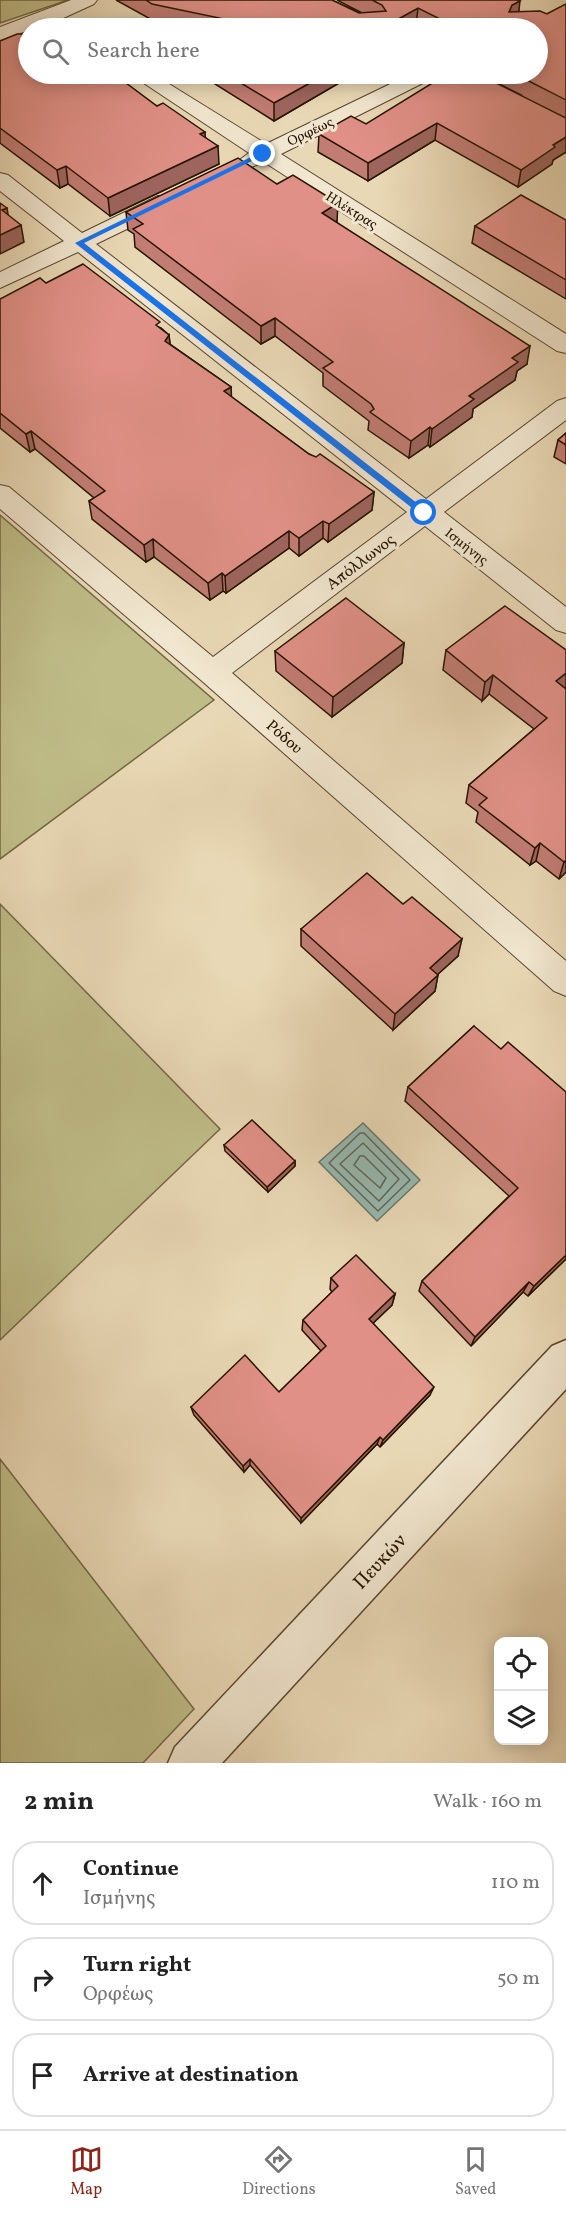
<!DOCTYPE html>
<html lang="en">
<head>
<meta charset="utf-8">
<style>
	body { margin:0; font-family:Vollkorn,serif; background:#f6f6f6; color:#222 }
	.controls { position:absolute; right:18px; bottom:18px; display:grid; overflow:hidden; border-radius:12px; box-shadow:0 3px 15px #0003 }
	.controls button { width:54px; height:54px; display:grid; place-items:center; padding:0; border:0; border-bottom:2px solid #e0e0e0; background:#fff; color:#222; font:30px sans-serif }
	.stop { position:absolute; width:18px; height:18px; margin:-14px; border:4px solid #1a73e8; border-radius:50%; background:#fff }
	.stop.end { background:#1a73e8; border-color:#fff; box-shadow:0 2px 6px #0008 }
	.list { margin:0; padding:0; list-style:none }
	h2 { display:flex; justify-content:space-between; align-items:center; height:78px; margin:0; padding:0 24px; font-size:26px }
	h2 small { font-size:20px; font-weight:400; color:#767676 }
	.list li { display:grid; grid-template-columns:39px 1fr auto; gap:18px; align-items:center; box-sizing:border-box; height:84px; margin:0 12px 12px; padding:0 12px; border:2px solid #e0e0e0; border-radius:24px }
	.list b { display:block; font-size:22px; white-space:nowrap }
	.list p { margin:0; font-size:20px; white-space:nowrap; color:#767676 }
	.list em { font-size:20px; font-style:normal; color:#767676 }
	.icon { flex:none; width:33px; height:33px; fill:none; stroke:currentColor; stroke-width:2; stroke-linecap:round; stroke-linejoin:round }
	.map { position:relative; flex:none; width:566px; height:1763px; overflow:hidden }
	.search { position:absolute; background:#fff; box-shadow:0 3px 15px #0003; left:18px; right:18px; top:18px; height:66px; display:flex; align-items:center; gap:15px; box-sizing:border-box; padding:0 21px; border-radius:33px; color:#767676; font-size:22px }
	.sheet { height:366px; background:#fff }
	nav { display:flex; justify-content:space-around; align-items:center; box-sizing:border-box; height:84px; border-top:2px solid #e0e0e0; background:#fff; font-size:16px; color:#767676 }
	nav a { display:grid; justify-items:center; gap:3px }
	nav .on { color:#8f2418 }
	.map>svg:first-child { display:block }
</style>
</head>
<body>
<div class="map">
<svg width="566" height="1763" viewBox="0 0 566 1763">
	<rect width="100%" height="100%" fill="#e9d8b5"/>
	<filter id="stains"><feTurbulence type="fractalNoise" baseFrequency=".00333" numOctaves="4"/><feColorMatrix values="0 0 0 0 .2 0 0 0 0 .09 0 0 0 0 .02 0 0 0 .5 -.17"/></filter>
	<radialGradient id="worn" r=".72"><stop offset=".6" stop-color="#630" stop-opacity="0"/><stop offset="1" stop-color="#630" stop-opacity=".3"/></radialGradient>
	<g fill="#bfbc88" stroke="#736844" stroke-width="1.5">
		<polygon points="0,0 68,0 0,23"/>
		<polygon points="0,515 214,700 0,859"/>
		<polygon points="0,904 220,1129 0,1340"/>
		<polygon points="0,1459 194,1709 143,1763 0,1763"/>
	</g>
	<polygon fill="#97b9b0" stroke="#6a776a" stroke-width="1.5" points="363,1123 420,1180 377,1221 319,1162"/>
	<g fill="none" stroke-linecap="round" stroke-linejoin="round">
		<g stroke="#5f6658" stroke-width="1.5">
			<polygon points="360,1133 364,1133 410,1180 378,1211 329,1163"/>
			<polygon points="363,1143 399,1179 379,1201 340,1164"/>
			<polygon points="360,1156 364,1156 386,1178 380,1188 354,1165"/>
		</g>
		<g stroke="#58452e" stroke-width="2">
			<g id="minor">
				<polygon points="71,0 97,0 94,4 59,20 0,40 0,27"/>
				<polygon points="130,74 153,74 266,144 411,74 436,74 433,78 281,154 566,334 566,353 557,351 264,162 249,168 241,166 238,161 249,153"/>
				<polygon points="0,173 8,175 82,233 158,196 174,196 177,201 174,206 96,244 426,499 557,401 566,398 566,420 444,512 566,607 566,633 556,630 425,526 232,673 566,961 566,996 554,991 202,681 0,509 0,485 9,487 213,657 407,512 78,252 0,288 0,272 64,241 0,191"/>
			</g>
		</g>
		<g stroke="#58452e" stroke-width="3">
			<polygon id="tertiary" points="566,1340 566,1389 222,1763 168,1763 175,1747 552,1346"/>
		</g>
		<use href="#minor" fill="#f1e6cf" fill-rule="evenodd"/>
		<use href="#tertiary" fill="#f1e6cf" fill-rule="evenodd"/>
	</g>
	<g fill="#c17c74" stroke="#271401" stroke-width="1.5">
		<polygon points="116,0 332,0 359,13 362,13 337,0 517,0 519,12 547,14 566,4 566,152 553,160 552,164 518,187 435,140 368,181 318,152 319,134 366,124 521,95 480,74 537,74 537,28 423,28 416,25 411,28 188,28 154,21"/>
		<polygon points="0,41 157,106 206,138 219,164 110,216 68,184 60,188 0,143"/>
		<polygon points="199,74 339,74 339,83 274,121"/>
		<polygon points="277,184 337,221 336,222 527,364 517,371 515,380 473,409 472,417 430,447 428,445 409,458 368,430 369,421 323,386 323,373 275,336 261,344 135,247 134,234 128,230 126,212"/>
		<polygon points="566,220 566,299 472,243 475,226"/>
		<polygon points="46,283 161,328 169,335 170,344 231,387 231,397 309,454 374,492 372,510 328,542 323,538 299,556 289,548 226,593 223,591 210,600 154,557 146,562 92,519 89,501 94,498 35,449 30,452 0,428 0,299"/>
		<polygon points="566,433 566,464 554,457 558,440"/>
		<polygon points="404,643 402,663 332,717 276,671 275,651"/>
		<polygon points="446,650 566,650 566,872 559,879 536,861 530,865 476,822 478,812 466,803 469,785 534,729 489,694 482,701 443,670"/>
		<polygon points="301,929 458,956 438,974 435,991 393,1030 301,946"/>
		<polygon points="474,1026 566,1259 528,1296 523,1292 471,1346 419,1291 422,1281 509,1196 405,1101 408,1087"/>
		<polygon points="224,1145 295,1161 295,1166 268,1192 225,1151"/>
		<polygon points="331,1278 395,1294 392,1305 373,1323 430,1395 380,1447 377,1444 301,1523 250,1465 244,1472 194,1415 191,1407 279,1392 321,1351 302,1330 303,1320 332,1292 330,1289"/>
	</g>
	<g fill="#9d655e" stroke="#271401" stroke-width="1.5">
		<polygon points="520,1 518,19 509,12 512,5"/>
		<polygon points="418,8 416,25 411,28 382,28"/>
		<polygon points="326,74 339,74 339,83 274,121 274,103"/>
		<polygon points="437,123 435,140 368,181 368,163"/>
		<polygon points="205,132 206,149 200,134"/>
		<polygon points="566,137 566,152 553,160 552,164 518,187 521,170 553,145"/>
		<polygon points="218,146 219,164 110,216 108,198"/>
		<polygon points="66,166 68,184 60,188 57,170"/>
		<polygon points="338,203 337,221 321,231 322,213"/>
		<polygon points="7,208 10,226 2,210"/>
		<polygon points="21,225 24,242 0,254 0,235"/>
		<polygon points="275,318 275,336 261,344 261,326"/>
		<polygon points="169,335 171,354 165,341"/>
		<polygon points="530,346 527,364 517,371 515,380 473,409 472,417 430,447 432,429 512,358"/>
		<polygon points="231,387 232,406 224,391"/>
		<polygon points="430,427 428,445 409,458 411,441"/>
		<polygon points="31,431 35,449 30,452 26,434"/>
		<polygon points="374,492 372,510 328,542 329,524"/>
		<polygon points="323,521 323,538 299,556 299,538"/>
		<polygon points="289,531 289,548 226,593 225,576"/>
		<polygon points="153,539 154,557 146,562 144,545"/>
		<polygon points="222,573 223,591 210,600 208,583"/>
		<polygon points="404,643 402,663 332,717 333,697"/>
		<polygon points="566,673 566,688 551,700 556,681"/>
		<polygon points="493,675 489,694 482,701 485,682"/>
		<polygon points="540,843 536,861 530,865 535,848"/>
		<polygon points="566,860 566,872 559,879 564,862"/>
		<polygon points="462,939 458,956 427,984 430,968"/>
		<polygon points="438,975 435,991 393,1030 395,1014"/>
		<polygon points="295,1161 295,1166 268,1192 267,1187"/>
		<polygon points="566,1255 566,1259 528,1296 534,1286"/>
		<polygon points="529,1282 523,1292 471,1346 475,1337"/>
		<polygon points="395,1294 392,1305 367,1329 369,1319"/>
		<polygon points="434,1387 430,1395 380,1447 383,1440"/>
		<polygon points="380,1437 377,1444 301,1523 301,1518"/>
		<polygon points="250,1459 250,1465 244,1472 243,1466"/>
	</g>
	<g fill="#e09087" stroke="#271401" stroke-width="1.5">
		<polygon points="146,0 332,0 359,13 386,11 382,5 372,0 517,0 520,1 512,5 509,12 540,11 547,14 566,4 566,100 515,74 537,74 537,28 458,28 418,8 382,28 228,28 229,20 152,4"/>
		<polygon points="17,34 28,34 28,74 114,74 157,106 163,103 205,132 200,134 218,146 108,198 66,166 57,170 0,128 0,41"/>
		<polygon points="226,74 326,74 274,103"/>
		<polygon points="447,74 478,74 566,118 566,137 553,145 555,147 521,170 437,123 368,163 319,134 351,116 366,124"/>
		<polygon points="238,158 277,184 293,175 338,203 322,213 530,346 512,358 518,362 469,396 474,399 432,429 430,427 411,441 370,412 374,409 371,404 323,368 333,362 275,318 261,326 133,229 143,224 126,212"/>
		<polygon points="521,195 566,220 566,280 475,226"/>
		<polygon points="0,203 7,208 2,210 21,225 0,235"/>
		<polygon points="83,264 160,322 156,325 169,335 165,341 231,387 224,391 309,454 316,457 320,454 374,492 329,524 323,521 299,538 289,531 225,576 222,573 208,583 153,539 144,545 89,501 105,491 31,431 26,434 0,413 0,299 40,278 46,283"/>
		<polygon points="566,433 566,445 558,440"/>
		<polygon points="346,598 404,643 333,697 275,651"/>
		<polygon points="505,606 566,650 566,673 556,681 566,689 566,860 564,862 540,843 535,848 479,805 487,798 469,785 547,718 493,675 485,682 446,650"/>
		<polygon points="367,873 403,904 412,897 462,939 430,968 438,975 395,1014 301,929"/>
		<polygon points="474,1026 501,1049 508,1042 566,1092 566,1255 534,1286 529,1282 475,1337 422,1281 518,1188 408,1087"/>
		<polygon points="252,1120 295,1161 267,1187 224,1145"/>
		<polygon points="356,1255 395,1294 369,1319 434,1387 383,1440 380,1437 301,1518 250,1459 243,1466 191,1407 245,1355 279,1392 326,1346 303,1320 338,1286 331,1278"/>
	</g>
	<polygon fill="#1a73e8" points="261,152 266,154 84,243 427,511 427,515 421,515 75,243"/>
	<g text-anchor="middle" stroke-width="6" stroke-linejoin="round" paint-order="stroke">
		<g font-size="14" fill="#271401" stroke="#f1e6cf">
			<text transform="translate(310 131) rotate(-26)" y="5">Ορφέως</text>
			<text transform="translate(352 210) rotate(32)" y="5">Ηλέκτρας</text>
			<text transform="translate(467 546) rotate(38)" y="5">Ισμήνης</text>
		</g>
		<g font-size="16" fill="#271401" stroke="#f1e6cf">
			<text transform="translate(360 561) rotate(-37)" y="6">Απόλλωνος</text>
			<text transform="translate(285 736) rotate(41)" y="6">Ρόδου</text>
		</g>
		<g font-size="20" fill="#271401" stroke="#f1e6cf">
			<text transform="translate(379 1561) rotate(-47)" y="7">Πευκών</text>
		</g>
	</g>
	<rect width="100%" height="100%" filter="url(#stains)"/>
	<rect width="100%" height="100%" fill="url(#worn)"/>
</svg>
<div class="controls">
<button><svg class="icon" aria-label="locate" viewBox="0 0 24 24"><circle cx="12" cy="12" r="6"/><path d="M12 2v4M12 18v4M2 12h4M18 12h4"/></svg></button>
<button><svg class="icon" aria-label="layers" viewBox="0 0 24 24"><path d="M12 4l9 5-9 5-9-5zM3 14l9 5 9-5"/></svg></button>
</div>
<div class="stop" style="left:424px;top:513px"></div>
<div class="stop end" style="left:263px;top:154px"></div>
<div class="search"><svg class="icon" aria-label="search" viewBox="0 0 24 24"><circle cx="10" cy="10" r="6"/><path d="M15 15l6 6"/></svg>Search here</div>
</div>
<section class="sheet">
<h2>2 min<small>Walk · 160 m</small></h2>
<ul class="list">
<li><svg class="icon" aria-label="ahead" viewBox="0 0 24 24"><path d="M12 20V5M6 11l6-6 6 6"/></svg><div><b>Continue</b><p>Ισμήνης</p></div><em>110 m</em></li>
<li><svg class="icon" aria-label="right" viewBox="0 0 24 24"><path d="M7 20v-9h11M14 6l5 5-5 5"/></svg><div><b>Turn right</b><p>Ορφέως</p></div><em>50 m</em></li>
<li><svg class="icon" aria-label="arrive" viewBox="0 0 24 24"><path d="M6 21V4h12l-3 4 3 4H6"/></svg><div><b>Arrive at destination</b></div></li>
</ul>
</section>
<nav>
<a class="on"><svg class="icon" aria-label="map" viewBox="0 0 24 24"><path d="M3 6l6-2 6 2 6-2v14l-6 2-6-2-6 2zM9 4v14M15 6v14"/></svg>Map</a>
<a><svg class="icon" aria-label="directions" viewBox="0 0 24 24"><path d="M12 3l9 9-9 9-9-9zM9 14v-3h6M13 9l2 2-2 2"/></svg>Directions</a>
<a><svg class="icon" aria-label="saved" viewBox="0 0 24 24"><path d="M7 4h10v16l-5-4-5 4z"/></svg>Saved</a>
</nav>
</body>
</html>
